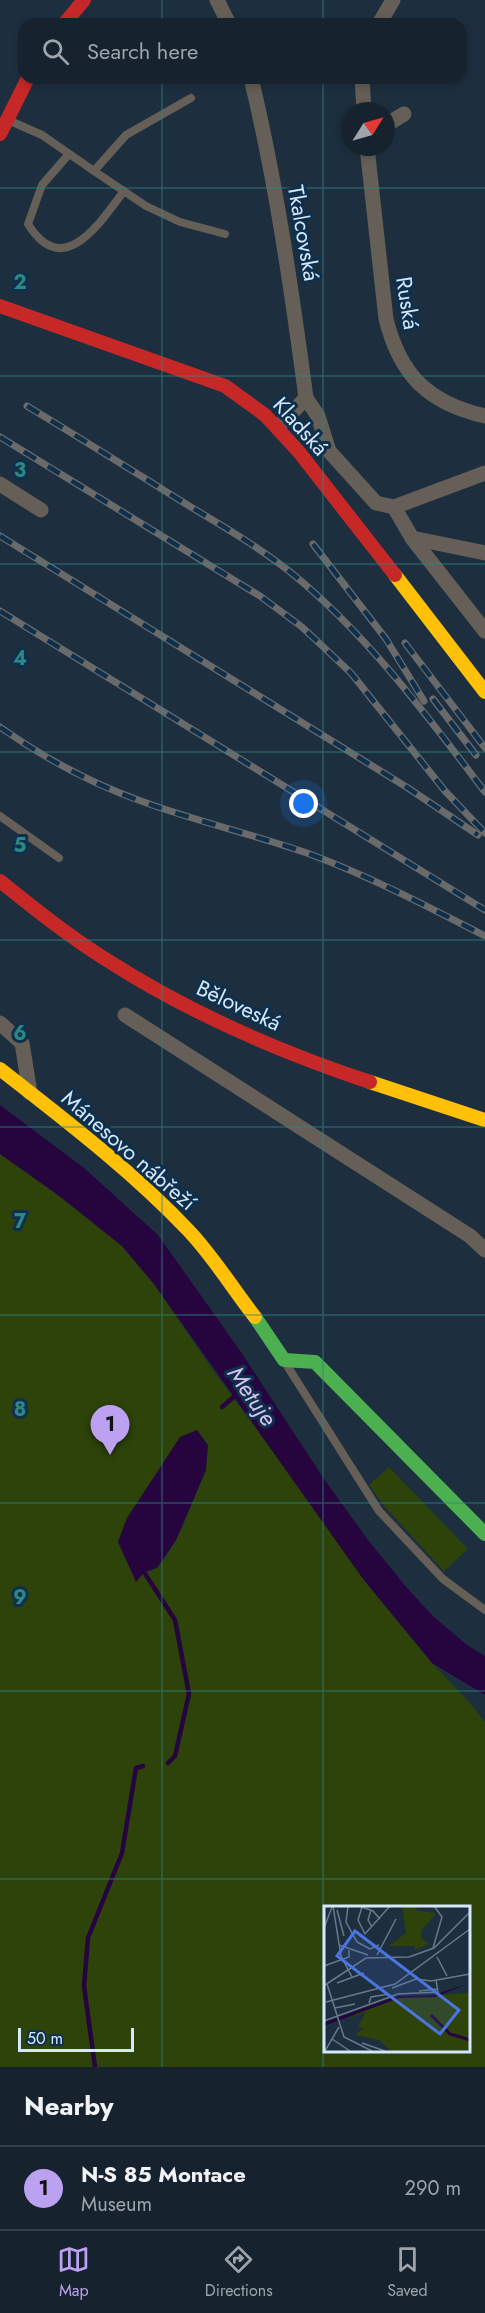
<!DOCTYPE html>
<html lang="en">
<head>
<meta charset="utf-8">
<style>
	body { margin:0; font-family:Jost,sans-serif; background:#1f2b37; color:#f1f3f6 }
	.compass { position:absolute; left:341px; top:102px; width:54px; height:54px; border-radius:50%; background:#16232f; box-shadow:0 3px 9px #0003; rotate:53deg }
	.scale { position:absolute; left:18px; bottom:15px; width:116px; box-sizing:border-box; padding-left:6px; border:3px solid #d5e8fb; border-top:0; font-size:16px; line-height:21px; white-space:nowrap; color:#d5e8fb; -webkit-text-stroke:4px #0f304d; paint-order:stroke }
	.you { position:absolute; left:304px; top:804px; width:21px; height:21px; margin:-15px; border:4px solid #fff; border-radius:50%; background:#1a73e8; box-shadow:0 0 0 9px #1a73e833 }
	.badge { display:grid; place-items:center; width:39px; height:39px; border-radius:50%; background:#bca0f2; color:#111; font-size:20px; font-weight:700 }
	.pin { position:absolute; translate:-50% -50px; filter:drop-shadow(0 2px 3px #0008) }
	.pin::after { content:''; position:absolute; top:32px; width:21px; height:18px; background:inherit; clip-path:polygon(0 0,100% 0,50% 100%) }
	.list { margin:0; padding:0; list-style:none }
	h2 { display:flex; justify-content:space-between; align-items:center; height:78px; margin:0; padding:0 24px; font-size:26px }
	h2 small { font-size:20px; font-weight:400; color:#9ea4aa }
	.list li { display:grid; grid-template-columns:39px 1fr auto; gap:18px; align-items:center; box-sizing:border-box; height:84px; padding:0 24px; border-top:2px solid #35404b }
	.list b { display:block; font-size:22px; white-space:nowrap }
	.list p { margin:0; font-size:20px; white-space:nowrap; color:#9ea4aa }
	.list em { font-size:20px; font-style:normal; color:#9ea4aa }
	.icon { flex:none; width:33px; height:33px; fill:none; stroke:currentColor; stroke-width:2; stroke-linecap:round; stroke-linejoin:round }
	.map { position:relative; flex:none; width:485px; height:2067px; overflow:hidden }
	.search { position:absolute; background:#16232f; box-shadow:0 3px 9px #0003; left:18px; right:18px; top:18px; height:66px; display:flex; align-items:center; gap:15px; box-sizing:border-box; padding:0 21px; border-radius:18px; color:#9ea4aa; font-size:22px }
	.sheet { height:162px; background:#16232f }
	nav { display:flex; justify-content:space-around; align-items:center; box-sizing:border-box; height:84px; border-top:2px solid #35404b; background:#16232f; font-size:16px; color:#9ea4aa }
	nav a { display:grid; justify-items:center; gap:3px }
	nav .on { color:#bca0f2 }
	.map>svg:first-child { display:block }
</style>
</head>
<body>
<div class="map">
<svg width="485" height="2067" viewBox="0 0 485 2067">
	<rect width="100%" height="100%" fill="#1d2f3f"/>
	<g fill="#2d4309" fill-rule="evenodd">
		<path d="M 0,1154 L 58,1195 L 122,1246 L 154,1284 L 212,1369 L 432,1663 L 468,1701 L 485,1722 L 485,2067 L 0,2067 ZM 206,1470 C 191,1501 182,1540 158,1566 C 152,1573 146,1569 137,1581 ZM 326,1908 L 468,1908 L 468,2050 L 326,2050 Z"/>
		<polygon points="389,1467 468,1549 444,1571 386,1508 369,1485"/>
	</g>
	<g fill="#26043e">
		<polygon points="0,1105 84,1168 158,1235 241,1352 324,1479 368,1540 407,1588 434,1617 467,1645 485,1656 485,1695 432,1663 363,1579 154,1284 122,1246 58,1195 0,1154"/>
		<polygon points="197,1430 208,1445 206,1470 176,1540 157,1568 144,1572 136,1582 118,1542 127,1518 180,1437"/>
	</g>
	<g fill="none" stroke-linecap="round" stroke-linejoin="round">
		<g stroke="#26043e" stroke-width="4.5">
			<polyline points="222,1407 236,1395"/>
			<polyline points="145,1568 144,1572 175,1620 189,1694 175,1756 168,1763"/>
			<polyline points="95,2067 84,1986 88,1938 122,1853 136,1768 143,1766"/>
		</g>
		<g stroke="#655f57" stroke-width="8">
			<polyline points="8,120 42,135 94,171 126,135 191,98"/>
			<path d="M 69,154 L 42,185 L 28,224 C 63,281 100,223 124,191"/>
			<polyline points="94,171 146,206 180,222 225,234"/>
			<polyline points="0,816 59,858"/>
			<polyline points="286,1364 379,1511 443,1579 485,1610"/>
		</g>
		<g stroke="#655f57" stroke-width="15">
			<polyline points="217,0 229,24"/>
			<polyline points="379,24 393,0"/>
			<path d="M 251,78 C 276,181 292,293 306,398"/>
			<polyline points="362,78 364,111"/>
			<polyline points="386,125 404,114"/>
			<path d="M 367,147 L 386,319 C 400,375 428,403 485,416"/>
			<polyline points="278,427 306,398 318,416 329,451 376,503 394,507 412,538 485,631"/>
			<polyline points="0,484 41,510"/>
			<polyline points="394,507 485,473"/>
			<polyline points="412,538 485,553"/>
			<polyline points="125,1015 470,1236 485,1250"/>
			<polyline points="0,1023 22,1043 30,1093"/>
		</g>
		<polyline stroke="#4caf50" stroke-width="14" points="255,1317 284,1360 315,1362 485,1534"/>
		<g stroke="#ffc107" stroke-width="14">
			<polyline points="395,575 485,692"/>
			<path d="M 0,1069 C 65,1120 131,1170 188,1230 C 213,1256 233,1289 255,1317"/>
			<polyline points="370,1082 485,1120"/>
		</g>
		<g stroke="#c62828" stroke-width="14">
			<polyline points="64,24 84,0"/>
			<polyline points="0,134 28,78"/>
			<polyline points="0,306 225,386 265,415 299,452 395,575"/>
			<path d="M 0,881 C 36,910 71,938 110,962 C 190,1013 280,1052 370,1082"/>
		</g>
		<g stroke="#6a6a6a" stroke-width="7">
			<g id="rail">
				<path d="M 27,406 C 80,438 133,471 186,504 C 221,525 257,546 289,571 C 367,634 425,713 485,792"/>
				<polyline points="0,437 260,596 302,627 351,673 445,791 485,833"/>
				<polyline points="0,536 408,788 478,835"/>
				<polyline points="313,544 386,639 424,701"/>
				<polyline points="0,611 485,910"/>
				<polyline points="405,643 485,748"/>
				<polyline points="433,699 476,755"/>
				<path d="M 0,727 C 44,758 90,783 141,801 C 195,821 252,834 307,853 C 369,876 427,906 485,936"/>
			</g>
		</g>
		<use href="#rail" stroke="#0f304d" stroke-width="4.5" stroke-dasharray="14" stroke-linecap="butt"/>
	</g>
	<path fill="none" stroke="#2d8783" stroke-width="1.5" stroke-opacity="0.55" d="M 162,0 L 162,24M 323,0 L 323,24M 162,78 L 162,2067M 323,78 L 323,2067M 0,188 L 485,188M 0,376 L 485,376M 0,564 L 485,564M 0,752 L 485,752M 0,940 L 485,940M 0,1127 L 485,1127M 0,1315 L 485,1315M 0,1503 L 485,1503M 0,1691 L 485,1691M 0,1879 L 485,1879"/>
	<g text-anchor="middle" stroke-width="6" stroke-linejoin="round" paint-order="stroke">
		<g font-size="22" fill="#d5e8fb" stroke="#0f304d">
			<text transform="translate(304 233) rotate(80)" y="8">Tkalcovská</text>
			<text transform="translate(408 303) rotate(81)" y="8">Ruská</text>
			<text transform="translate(301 426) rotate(48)" y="8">Kladská</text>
			<text transform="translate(239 1005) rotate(25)" y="8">Běloveská</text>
			<text transform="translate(129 1150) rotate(41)" y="8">Mánesovo nábřeží</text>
		</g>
		<g font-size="24" font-style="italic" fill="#d8c1ee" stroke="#0f304d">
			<text transform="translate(252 1396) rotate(55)" y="8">Metuje</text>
		</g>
	</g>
	<g transform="translate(324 1906)">
		<rect width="146" height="146" fill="#1d2f3f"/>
		<path d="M 78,0 L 94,0 L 91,4 L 112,7 L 97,25 L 97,32 L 105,38 L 91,44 L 91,40 L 65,40 L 82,27 ZM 145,87 L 145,145 L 67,145 L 55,134 L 31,129 L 39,123 L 34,120 L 42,106 L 24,113 L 35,106 L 80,91 Z" fill="#2d4309"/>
		<path d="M 145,77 L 112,91 L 75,92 L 0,120 L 3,115 L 74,90 L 110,89 Z" fill="#26043e"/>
		<path fill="none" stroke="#26043e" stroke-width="3" d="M 107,109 L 126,128 L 146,134"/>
		<path fill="none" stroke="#67798a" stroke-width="1.5" d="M 9,0 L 17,50 L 28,71M 24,0 L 22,16 L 33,36M 35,0 L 49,5 L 56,13M 38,1 L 34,14 L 41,28 L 66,0M 13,4 L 20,30M 47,4 L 44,14 L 48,21M 0,22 L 8,1M 33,36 L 46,43 L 55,39M 15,39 L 44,49M 109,42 L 118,11 L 110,0M 53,49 L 72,13M 113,51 L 123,70M 0,60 L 25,51 L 25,44M 13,77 L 40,67M 3,78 L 20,131 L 48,145M 1,79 L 42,52 L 85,51 L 110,42 L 146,6M 68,82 L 92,73 L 107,75 L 146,68M 95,85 L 114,83M 2,96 L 71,78 L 146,23M 45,97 L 47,91 L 65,88M 11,102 L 31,98M 0,115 L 74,88 L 114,86 L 112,74M 8,133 L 26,145M 38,137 L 61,145M 1,145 L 15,121"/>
		<path fill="#4b74e1" fill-opacity="0.15" stroke="#4b74e1" stroke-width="3" d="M 31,25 L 135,104 L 116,128 L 13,50 Z"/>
		<rect width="146" height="146" fill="none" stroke="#d5e8fb" stroke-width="3"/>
	</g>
	<g font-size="20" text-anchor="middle" font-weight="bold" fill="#2d8783" stroke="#0f304d" stroke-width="6" stroke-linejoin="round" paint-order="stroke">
		<text x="20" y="289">2</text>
		<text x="20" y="477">3</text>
		<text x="20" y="665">4</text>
		<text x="20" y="852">5</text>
		<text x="20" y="1040">6</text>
		<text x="20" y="1228">7</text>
		<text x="20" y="1416">8</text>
		<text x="20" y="1604">9</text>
	</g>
</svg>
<svg class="compass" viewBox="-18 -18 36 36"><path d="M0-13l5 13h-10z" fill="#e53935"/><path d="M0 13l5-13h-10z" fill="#9ea4aa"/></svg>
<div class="scale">50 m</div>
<div class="you"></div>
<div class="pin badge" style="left:110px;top:1455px">1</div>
<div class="search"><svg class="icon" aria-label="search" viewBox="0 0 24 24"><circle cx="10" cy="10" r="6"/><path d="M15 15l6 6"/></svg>Search here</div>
</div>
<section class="sheet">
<h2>Nearby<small></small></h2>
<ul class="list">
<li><span class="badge">1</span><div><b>N-S 85 Montace</b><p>Museum</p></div><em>290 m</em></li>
</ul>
</section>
<nav>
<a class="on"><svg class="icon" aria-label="map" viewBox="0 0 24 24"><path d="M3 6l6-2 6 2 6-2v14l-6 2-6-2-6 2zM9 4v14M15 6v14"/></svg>Map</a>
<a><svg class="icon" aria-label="directions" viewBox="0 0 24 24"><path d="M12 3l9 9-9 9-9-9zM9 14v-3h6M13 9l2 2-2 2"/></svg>Directions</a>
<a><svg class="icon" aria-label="saved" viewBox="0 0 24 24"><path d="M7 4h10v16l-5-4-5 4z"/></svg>Saved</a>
</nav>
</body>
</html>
